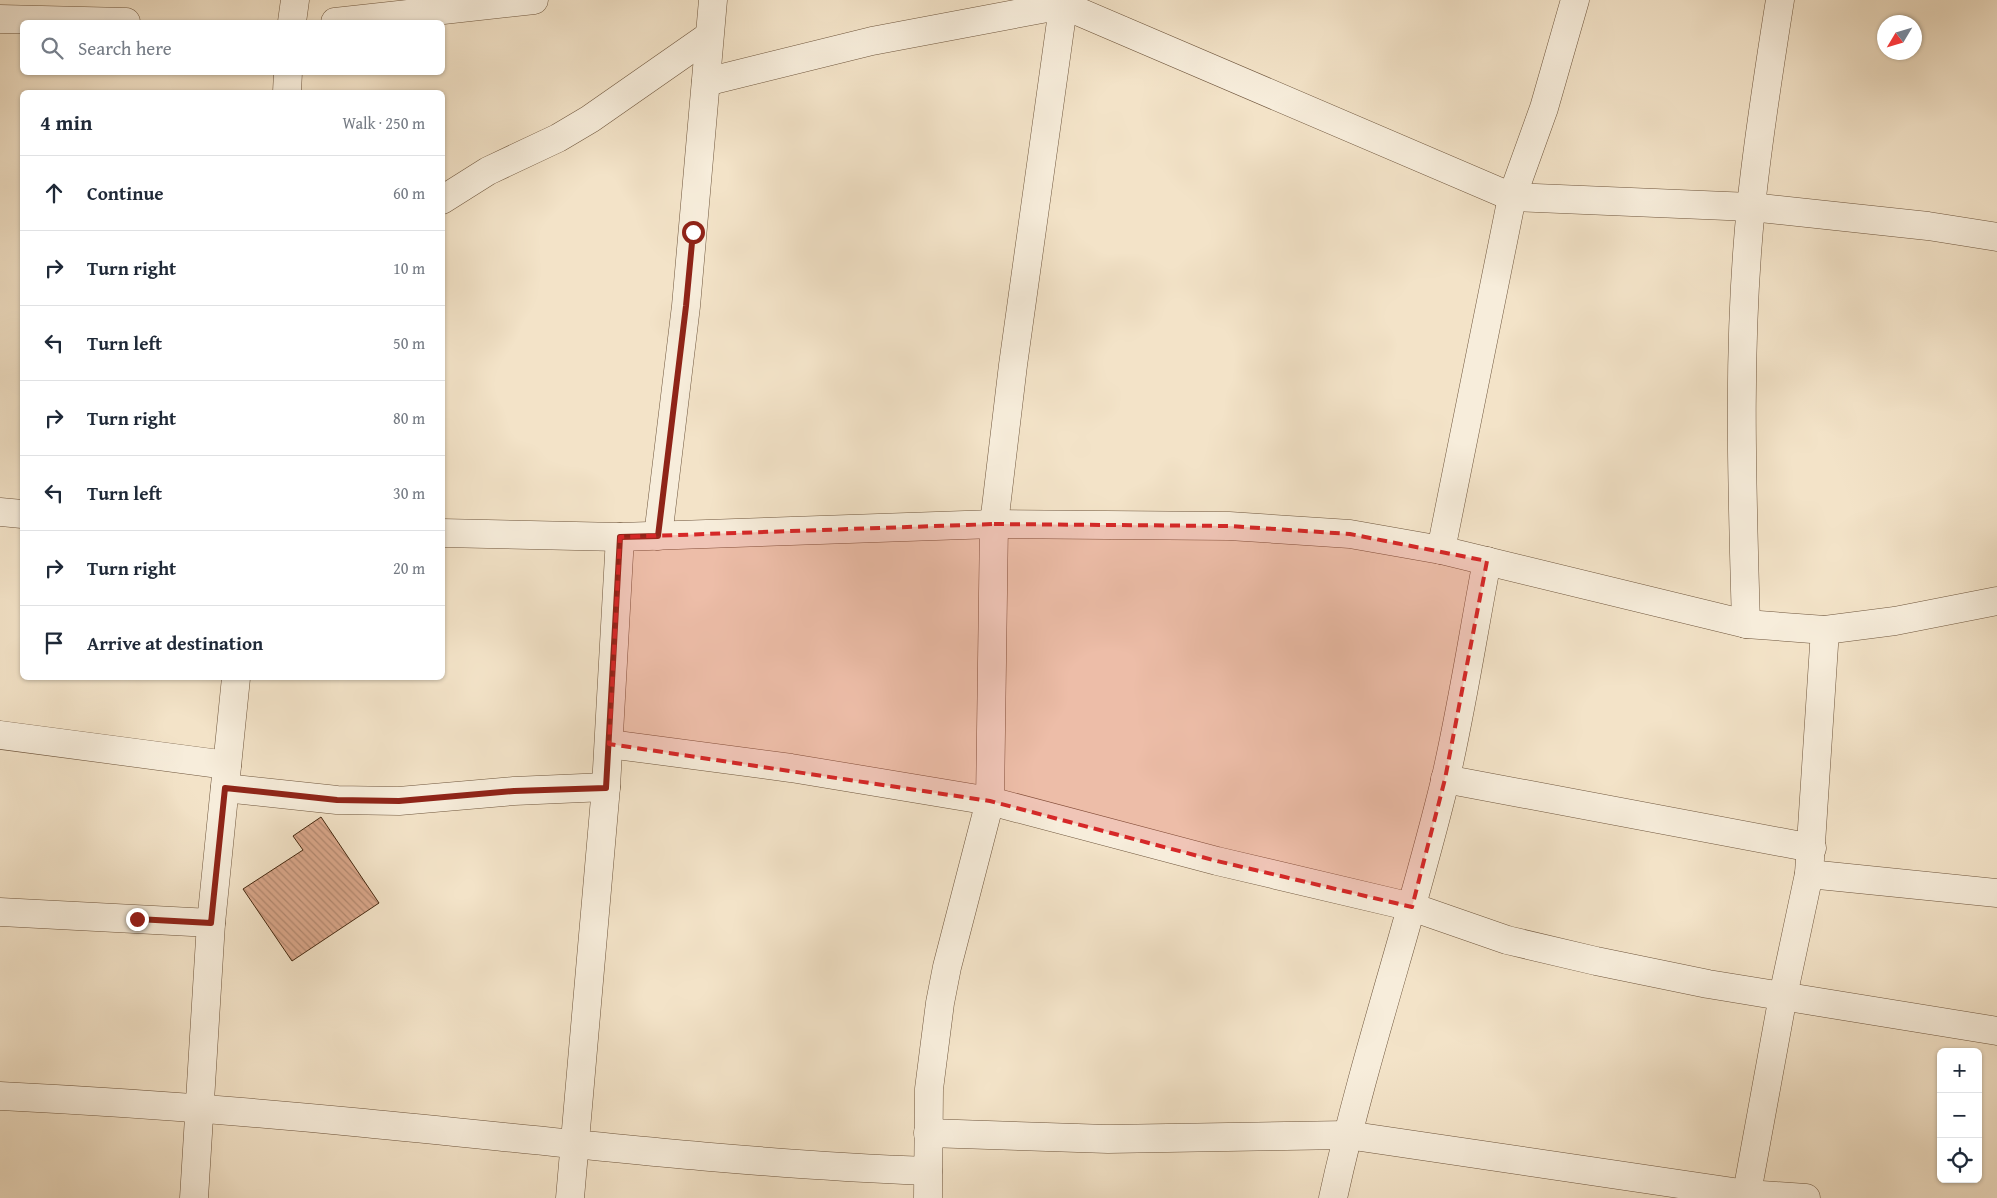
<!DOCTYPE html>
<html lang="en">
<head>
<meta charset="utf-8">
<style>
	body { margin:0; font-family:"Gentium Book Plus",serif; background:#f2f2f3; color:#1f2937 }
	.controls { position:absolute; right:15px; bottom:15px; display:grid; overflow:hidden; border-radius:8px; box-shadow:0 1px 4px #0004 }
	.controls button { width:45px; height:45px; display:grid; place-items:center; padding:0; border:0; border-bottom:1px solid #e0e1e3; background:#fff; color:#1f2937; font:25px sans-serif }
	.compass { position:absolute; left:1877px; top:15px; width:45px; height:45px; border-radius:50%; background:#fff; box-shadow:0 1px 4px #0004; rotate:232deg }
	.stop { position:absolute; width:15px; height:15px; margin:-11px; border:4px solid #8f2418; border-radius:50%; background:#fff }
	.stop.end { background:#8f2418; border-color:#fff; box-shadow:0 1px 5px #0008 }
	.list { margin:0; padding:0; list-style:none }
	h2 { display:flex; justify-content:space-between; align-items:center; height:65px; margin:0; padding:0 20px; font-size:21px }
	h2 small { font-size:16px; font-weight:400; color:#747a83 }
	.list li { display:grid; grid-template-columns:32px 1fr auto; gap:15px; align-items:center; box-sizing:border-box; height:75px; padding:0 20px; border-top:1px solid #e0e1e3 }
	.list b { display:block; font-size:19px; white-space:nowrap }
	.list em { font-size:16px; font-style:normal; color:#747a83 }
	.icon { flex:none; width:28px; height:28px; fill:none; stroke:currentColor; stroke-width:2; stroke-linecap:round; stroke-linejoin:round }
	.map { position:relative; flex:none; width:1997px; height:1198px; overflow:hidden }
	.search { position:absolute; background:#fff; box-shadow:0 1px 4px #0004; left:20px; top:20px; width:425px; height:55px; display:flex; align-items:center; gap:12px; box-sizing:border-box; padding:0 18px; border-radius:8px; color:#747a83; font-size:19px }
	.panel { position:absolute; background:#fff; box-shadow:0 1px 4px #0004; left:20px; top:90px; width:425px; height:590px; border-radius:8px }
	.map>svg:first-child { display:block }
</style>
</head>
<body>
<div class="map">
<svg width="1997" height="1198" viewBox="0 0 1997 1198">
	<defs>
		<pattern id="building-back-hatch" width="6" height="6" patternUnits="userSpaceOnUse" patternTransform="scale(1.25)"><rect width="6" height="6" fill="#daa78b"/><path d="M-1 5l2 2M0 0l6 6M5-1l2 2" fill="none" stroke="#b28870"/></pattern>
	</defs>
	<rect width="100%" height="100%" fill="#f3e3c8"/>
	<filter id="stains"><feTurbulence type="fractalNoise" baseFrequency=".004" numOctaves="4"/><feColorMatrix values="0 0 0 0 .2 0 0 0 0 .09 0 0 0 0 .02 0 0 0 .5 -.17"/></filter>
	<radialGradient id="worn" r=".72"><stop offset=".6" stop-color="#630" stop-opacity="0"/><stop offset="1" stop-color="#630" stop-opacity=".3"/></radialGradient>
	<polygon fill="url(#building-back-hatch)" stroke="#43270f" points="321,817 379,903 292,961 243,889 303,850 293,836"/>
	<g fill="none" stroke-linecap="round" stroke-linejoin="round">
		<g stroke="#6f563d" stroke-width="29">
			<g id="minor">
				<polyline points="0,19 126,22"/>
				<polyline points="292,22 295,0"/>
				<polyline points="335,22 534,0"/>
				<polyline points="706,82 872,41 1063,5 1512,197 1751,207 1928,226 1997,237"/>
				<polyline points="287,92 288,72"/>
				<polyline points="442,200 488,171 558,138 590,119 709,36"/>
				<polyline points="0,512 22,514"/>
				<polyline points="442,533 620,537 994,524 1229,526 1350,534 1441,550 1746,624 1825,630 1895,621 1997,601"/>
				<polyline points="658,536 686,306 713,0"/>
				<polyline points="1441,550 1512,197 1544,108 1575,0"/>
				<path d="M 1746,624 C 1742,485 1737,345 1751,207 C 1758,138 1769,69 1780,0"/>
				<polyline points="0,735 227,765"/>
				<polyline points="609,744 791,768 990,801 1217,861 1412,907 1507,940 1596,961 1708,984 1997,1031"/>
				<polyline points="1445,779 1812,848"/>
				<polyline points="225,788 337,800 399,801 514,791 606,787"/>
				<polyline points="1809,874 1997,893"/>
				<polyline points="0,912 211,923"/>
				<path d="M 0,1096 C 121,1102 243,1111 364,1123 C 552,1141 739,1164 928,1171"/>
				<polyline points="928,1133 1108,1139 1347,1135 1747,1194 1806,1198"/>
				<polyline points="194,1198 211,923 236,678"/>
				<polyline points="570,1198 606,787 620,537"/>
				<polyline points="928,1198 929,1089 940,1003 947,967 990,801 994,524 1013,365 1064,0"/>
				<path d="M 1333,1198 C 1364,1057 1411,921 1445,781 C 1462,708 1473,634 1487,561"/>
				<polyline points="1746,1198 1783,996 1809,874 1825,630"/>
			</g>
		</g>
		<use href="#minor" stroke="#f7eddb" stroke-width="28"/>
	</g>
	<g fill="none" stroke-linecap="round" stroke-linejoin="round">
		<polyline stroke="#8f2418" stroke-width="6" points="137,919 211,923 225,788 337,800 399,801 514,791 606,788 620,537 658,536 686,306 693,232"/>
	</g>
	<path fill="#d62828" fill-opacity="0.2" stroke="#d62828" stroke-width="4" stroke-dasharray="10 6" stroke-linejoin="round" d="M 994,524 L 1229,526 L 1350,534 L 1487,561 L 1445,779 L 1412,907 L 1217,861 L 990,801 L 609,744 L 620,537 Z"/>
	<rect width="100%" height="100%" filter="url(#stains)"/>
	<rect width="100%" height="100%" fill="url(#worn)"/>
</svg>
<div class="controls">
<button>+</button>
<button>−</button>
<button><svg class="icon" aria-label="locate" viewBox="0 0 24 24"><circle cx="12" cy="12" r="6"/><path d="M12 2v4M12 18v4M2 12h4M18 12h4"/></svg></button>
</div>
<svg class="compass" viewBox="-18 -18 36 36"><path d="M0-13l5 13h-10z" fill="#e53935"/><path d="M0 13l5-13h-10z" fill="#747a83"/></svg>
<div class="stop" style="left:693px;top:232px"></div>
<div class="stop end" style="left:137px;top:919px"></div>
<div class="search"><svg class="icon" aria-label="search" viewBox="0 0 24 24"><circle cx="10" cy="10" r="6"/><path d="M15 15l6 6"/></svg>Search here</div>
<section class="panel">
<h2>4 min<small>Walk · 250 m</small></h2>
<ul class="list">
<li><svg class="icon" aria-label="ahead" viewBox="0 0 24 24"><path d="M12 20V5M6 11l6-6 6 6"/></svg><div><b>Continue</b></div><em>60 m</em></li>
<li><svg class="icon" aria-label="right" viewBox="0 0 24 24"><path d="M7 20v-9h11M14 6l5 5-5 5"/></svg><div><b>Turn right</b></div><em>10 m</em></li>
<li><svg class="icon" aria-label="left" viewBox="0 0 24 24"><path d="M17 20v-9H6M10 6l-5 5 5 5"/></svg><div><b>Turn left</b></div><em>50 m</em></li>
<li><svg class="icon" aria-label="right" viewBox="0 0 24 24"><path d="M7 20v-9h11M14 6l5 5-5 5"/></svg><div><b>Turn right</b></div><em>80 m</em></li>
<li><svg class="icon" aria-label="left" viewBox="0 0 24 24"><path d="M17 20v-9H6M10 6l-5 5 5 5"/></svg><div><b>Turn left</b></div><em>30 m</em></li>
<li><svg class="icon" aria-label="right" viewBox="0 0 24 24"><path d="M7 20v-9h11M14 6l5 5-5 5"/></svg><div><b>Turn right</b></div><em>20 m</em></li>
<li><svg class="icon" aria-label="arrive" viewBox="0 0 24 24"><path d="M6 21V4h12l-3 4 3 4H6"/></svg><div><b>Arrive at destination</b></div></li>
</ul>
</section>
</div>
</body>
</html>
